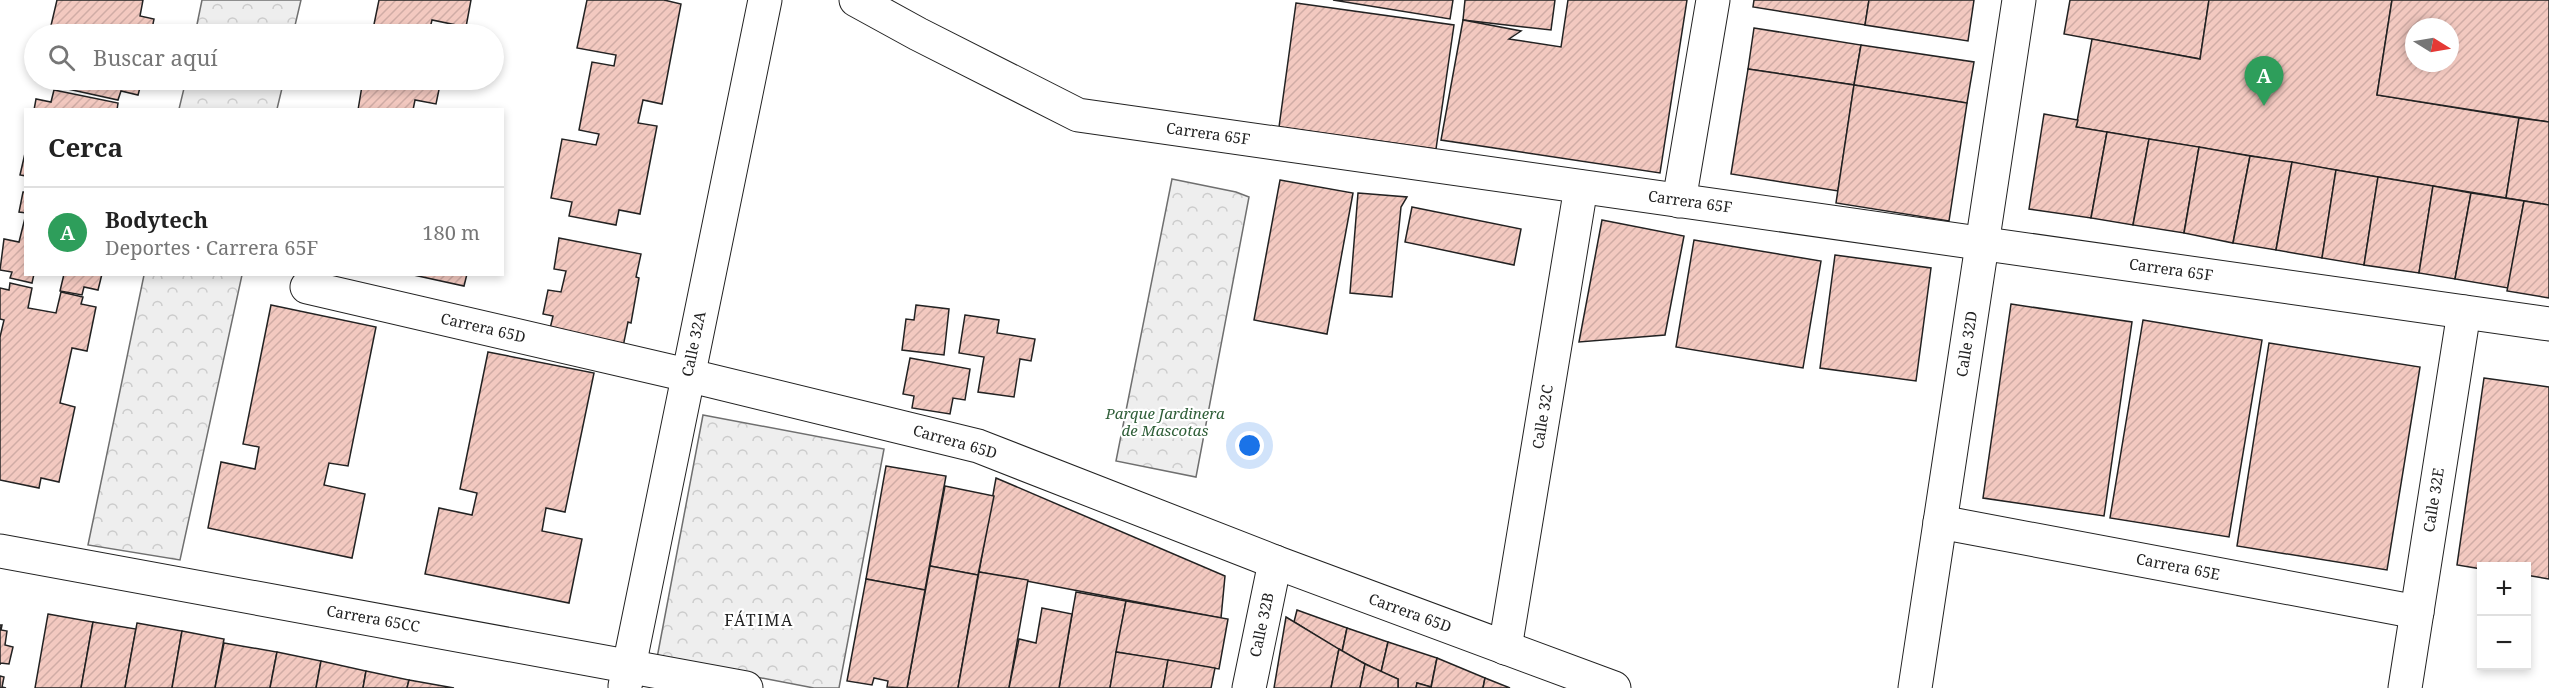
<!DOCTYPE html>
<html lang="es">
<head>
<meta charset="utf-8">
<style>
	body { margin:0; font-family:"Noto Serif",serif; background:#f2f2f2; color:#222 }
	.controls { position:absolute; right:18px; bottom:18px; display:grid; overflow:hidden; border-radius:0px; box-shadow:0 3px 9px #0003 }
	.controls button { width:54px; height:54px; display:grid; place-items:center; padding:0; border:0; border-bottom:2px solid #e0e0e0; background:#fff; color:#222; font:30px sans-serif }
	.compass { position:absolute; left:2405px; top:18px; width:54px; height:54px; border-radius:50%; background:#fff; box-shadow:0 3px 9px #0003; rotate:101deg }
	.you { position:absolute; left:1250px; top:446px; width:21px; height:21px; margin:-15px; border:4px solid #fff; border-radius:50%; background:#1a73e8; box-shadow:0 0 0 9px #1a73e833 }
	.badge { display:grid; place-items:center; width:39px; height:39px; border-radius:50%; background:#b45309; color:#fff; font-size:20px; font-weight:700 }
	.pin { position:absolute; translate:-50% -50px; filter:drop-shadow(0 2px 3px #0008) }
	.pin::after { content:''; position:absolute; top:32px; width:21px; height:18px; background:inherit; clip-path:polygon(0 0,100% 0,50% 100%) }
	.list { margin:0; padding:0; list-style:none }
	h2 { display:flex; justify-content:space-between; align-items:center; height:78px; margin:0; padding:0 24px; font-size:26px }
	h2 small { font-size:20px; font-weight:400; color:#767676 }
	.list li { display:grid; grid-template-columns:39px 1fr auto; gap:18px; align-items:center; box-sizing:border-box; height:90px; padding:0 24px; border-top:2px solid #e0e0e0 }
	.list b { display:block; font-size:22px; white-space:nowrap }
	.list p { margin:0; font-size:20px; white-space:nowrap; color:#767676 }
	.list em { font-size:20px; font-style:normal; color:#767676 }
	.icon { flex:none; width:33px; height:33px; fill:none; stroke:currentColor; stroke-width:2; stroke-linecap:round; stroke-linejoin:round }
	.map { position:relative; flex:none; width:2549px; height:688px; overflow:hidden }
	.search { position:absolute; background:#fff; box-shadow:0 3px 9px #0003; left:24px; top:24px; width:480px; height:66px; display:flex; align-items:center; gap:15px; box-sizing:border-box; padding:0 21px; border-radius:33px; color:#767676; font-size:22px }
	.panel { position:absolute; background:#fff; box-shadow:0 3px 9px #0003; left:24px; top:108px; width:480px; height:168px; border-radius:0px }
	.map>svg:first-child { display:block }
</style>
</head>
<body>
<div class="map">
<svg width="2549" height="688" viewBox="0 0 2549 688">
	<defs>
		<pattern id="forest-crowns" width="20" height="18" patternUnits="userSpaceOnUse" patternTransform="scale(1.5)"><rect width="20" height="18" fill="#eee"/><path d="M2 6a3 3 0 1 1 6 0M12 15a3 3 0 1 1 6 0" fill="none" stroke="#ccc"/></pattern>
		<pattern id="building-hatch" width="6" height="6" patternUnits="userSpaceOnUse" patternTransform="scale(1.5)"><rect width="6" height="6" fill="#f3c9c0"/><path d="M-1 1l2-2M0 6l6-6M5 7l2-2" fill="none" stroke="#d0aca5"/></pattern>
	</defs>
	<rect width="100%" height="100%" fill="#fff"/>
	<g fill="url(#forest-crowns)" stroke="#6f6f6f" stroke-width="1.5">
		<polygon points="202,0 301,0 293,34 195,34"/>
		<polygon points="186,80 284,80 277,109 179,109"/>
		<polygon points="1172,179 1236,192 1249,197 1196,477 1116,461"/>
		<polygon points="144,275 242,275 180,560 88,545"/>
		<polygon points="703,415 884,449 839,688 814,688 657,658"/>
	</g>
	<g fill="url(#building-hatch)" stroke="#222" stroke-width="1.5" fill-rule="evenodd">
		<polygon points="57,0 143,0 140,16 154,19 151,34 49,34"/>
		<polygon points="379,0 471,0 466,27 432,20 429,32 444,34 372,34"/>
		<polygon points="587,0 664,0 681,4 662,104 643,100 638,123 657,126 640,214 619,210 616,225 569,216 572,202 551,198 562,139 596,145 599,134 579,130 592,62 614,66 616,55 577,48"/>
		<polygon points="1333,0 1453,0 1450,19"/>
		<polygon points="1465,0 1555,0 1551,30 1463,20"/>
		<polygon points="1568,0 1687,0 1660,173 1441,140 1463,20 1521,31 1509,39 1561,47"/>
		<polygon points="1754,0 1869,0 1865,25 1753,7"/>
		<polygon points="1869,0 1974,0 1968,41 1865,25"/>
		<polygon points="2070,0 2209,0 2200,59 2064,34"/>
		<polygon points="2209,0 2392,0 2377,95 2519,118 2506,198 2076,127 2092,39 2200,59"/>
		<path d="M 2392,0 L 2549,0 L 2549,122 L 2377,95 ZM 2414,27 L 2450,27 L 2450,63 L 2414,63 Z"/>
		<polygon points="1296,3 1454,25 1436,149 1279,127"/>
		<polygon points="1754,28 1861,45 1854,85 1748,69"/>
		<polygon points="1861,45 1974,62 1967,103 1854,85"/>
		<polygon points="1748,69 1854,85 1838,191 1731,174"/>
		<polygon points="56,80 142,80 138,95 121,91 118,100 54,86"/>
		<polygon points="363,80 441,80 436,104 415,100 413,110 358,110"/>
		<polygon points="1854,85 1967,103 1949,221 1836,203"/>
		<polygon points="54,90 118,103 117,110 34,110 36,99 51,102"/>
		<polygon points="2044,114 2078,120 2076,127 2107,132 2091,218 2029,209"/>
		<polygon points="2519,118 2549,122 2549,205 2506,198"/>
		<polygon points="2107,132 2149,139 2133,225 2091,218"/>
		<polygon points="2149,139 2199,147 2184,233 2133,225"/>
		<polygon points="2199,147 2250,156 2233,243 2184,233"/>
		<polygon points="26,149 26,176 20,175"/>
		<polygon points="2250,156 2292,162 2276,250 2233,243"/>
		<polygon points="2292,162 2336,170 2322,258 2276,250"/>
		<polygon points="2336,170 2378,177 2364,265 2322,258"/>
		<polygon points="2378,177 2433,186 2419,273 2364,265"/>
		<polygon points="1280,180 1353,193 1327,334 1254,320"/>
		<polygon points="2433,186 2471,193 2455,279 2419,273"/>
		<polygon points="23,192 26,192 26,213 19,212"/>
		<polygon points="1358,193 1407,197 1401,207 1392,297 1350,293"/>
		<polygon points="2471,193 2524,201 2508,288 2455,279"/>
		<polygon points="2524,201 2549,205 2549,298 2507,291"/>
		<polygon points="1412,207 1521,229 1514,265 1405,242"/>
		<polygon points="26,214 26,274 34,274 32,283 10,278 12,272 0,270 4,239 19,242"/>
		<polygon points="1602,220 1684,236 1665,335 1579,342"/>
		<polygon points="559,238 641,254 636,277 639,278 631,323 628,322 623,347 549,333 553,316 543,314 548,290 561,292 566,271 554,269"/>
		<polygon points="1694,240 1821,261 1803,368 1676,347"/>
		<polygon points="1835,255 1931,268 1916,381 1820,368"/>
		<polygon points="64,274 102,274 98,290 84,287 82,295 60,291"/>
		<polygon points="409,274 467,274 464,286"/>
		<polygon points="10,283 32,288 28,308 56,313 61,292 83,297 81,304 96,307 87,351 72,348 60,403 75,407 59,482 41,478 39,488 0,480 0,337 4,320 0,319 0,288 9,290"/>
		<polygon points="2011,304 2132,322 2104,516 1983,498"/>
		<polygon points="271,305 376,327 348,466 329,463 324,485 365,494 352,558 208,528 221,462 255,469 259,447 243,444"/>
		<polygon points="916,305 949,309 944,355 902,350 906,319 914,320"/>
		<polygon points="965,315 999,320 997,333 1035,339 1031,361 1020,359 1014,397 978,392 984,357 959,353"/>
		<polygon points="2143,320 2262,340 2229,537 2110,518"/>
		<polygon points="2269,343 2420,367 2387,570 2237,546"/>
		<polygon points="488,352 594,373 565,512 546,508 542,531 582,539 569,603 425,574 439,508 472,515 477,493 460,489"/>
		<polygon points="910,358 970,369 965,400 953,398 950,414 912,408 914,396 903,394"/>
		<polygon points="2484,378 2549,387 2549,579 2526,575 2526,566 2482,566 2482,569 2457,565"/>
		<polygon points="886,466 946,476 925,590 866,579"/>
		<polygon points="996,478 1225,576 1221,618 979,572"/>
		<polygon points="945,486 994,496 978,575 930,566"/>
		<polygon points="930,566 978,575 958,688 907,688"/>
		<polygon points="979,572 1028,580 1009,688 958,688"/>
		<polygon points="866,579 925,590 907,688 887,687 888,681 874,678 872,685 847,681"/>
		<polygon points="1076,592 1126,601 1110,688 1059,688"/>
		<polygon points="1126,601 1228,619 1219,669 1116,652"/>
		<polygon points="1042,608 1072,614 1059,688 1009,688 1019,639 1036,643"/>
		<polygon points="1297,610 1347,628 1342,652 1294,622"/>
		<polygon points="48,614 93,622 81,688 35,688"/>
		<polygon points="1286,617 1339,649 1331,688 1274,688"/>
		<polygon points="93,622 136,629 125,688 81,688"/>
		<polygon points="137,623 182,631 172,688 125,688"/>
		<polygon points="0,625 2,625 1,630 7,631 5,645 13,647 9,664 0,663 0,665"/>
		<polygon points="1347,628 1388,642 1381,672 1342,652"/>
		<polygon points="182,631 224,639 215,688 172,688"/>
		<polygon points="1388,642 1437,658 1431,687 1417,683 1416,688 1398,688 1398,679 1381,672"/>
		<polygon points="224,643 277,652 270,688 215,688"/>
		<polygon points="1339,649 1365,664 1360,688 1331,688"/>
		<polygon points="277,652 321,661 316,688 270,688"/>
		<polygon points="1116,652 1168,660 1163,688 1110,688"/>
		<polygon points="1437,658 1485,678 1483,688 1431,688"/>
		<polygon points="1168,660 1215,668 1211,688 1163,688"/>
		<polygon points="321,661 366,671 363,688 316,688"/>
		<polygon points="1365,664 1398,679 1398,688 1360,688"/>
		<polygon points="366,671 409,680 407,688 363,688"/>
		<polygon points="0,676 4,677 2,687 6,688 0,688"/>
		<polygon points="1485,678 1510,688 1483,688"/>
		<polygon points="409,680 454,688 407,688"/>
		<polygon points="1417,683 1431,687 1431,688 1416,688"/>
	</g>
	<g fill="none" stroke-linecap="round" stroke-linejoin="round">
		<g stroke="#222" stroke-width="35">
			<g id="street">
				<polyline points="856,0 918,34 1078,115 2549,324"/>
				<polyline points="1679,201 1713,0"/>
				<polyline points="307,287 687,375 978,446 1275,562 1614,688"/>
				<polyline points="1940,522 2417,612"/>
				<polyline points="0,551 746,688"/>
				<polyline points="1505,648 1581,187"/>
				<polyline points="625,686 765,0"/>
				<polyline points="1249,688 1275,562"/>
				<polyline points="1915,688 2019,0"/>
				<polyline points="2405,688 2464,312"/>
			</g>
		</g>
		<use href="#street" stroke="#fff" stroke-width="33"/>
	</g>
	<g text-anchor="middle" stroke-width="4.5" stroke-linejoin="round" paint-order="stroke">
		<g font-size="15" fill="#222" stroke="#fff">
			<text transform="translate(1208 134) rotate(8)" y="5">Carrera 65F</text>
			<text transform="translate(1690 202) rotate(8)" y="5">Carrera 65F</text>
			<text transform="translate(2171 270) rotate(8)" y="5">Carrera 65F</text>
			<text transform="translate(483 328) rotate(13)" y="5">Carrera 65D</text>
			<text transform="translate(694 344) rotate(-78)" y="5">Calle 32A</text>
			<text transform="translate(1967 344) rotate(-81)" y="5">Calle 32D</text>
			<text transform="translate(1543 417) rotate(-81)" y="5">Calle 32C</text>
			<text transform="translate(955 442) rotate(16)" y="5">Carrera 65D</text>
			<text transform="translate(2434 500) rotate(-81)" y="5">Calle 32E</text>
			<text transform="translate(2178 567) rotate(11)" y="5">Carrera 65E</text>
			<text transform="translate(1410 613) rotate(20)" y="5">Carrera 65D</text>
			<text transform="translate(373 619) rotate(10)" y="5">Carrera 65CC</text>
			<text transform="translate(1262 625) rotate(-78)" y="5">Calle 32B</text>
		</g>
		<g font-size="15" font-style="italic" fill="#2f5e38" stroke="#fff">
			<text x="1165" y="419">Parque Jardinera<tspan x="1165" dy="17">de Mascotas</tspan></text>
		</g>
		<g font-size="16" letter-spacing="1.5" fill="#222" stroke="#fff">
			<text x="759" y="626">FÁTIMA</text>
		</g>
	</g>
</svg>
<div class="controls">
<button>+</button>
<button>−</button>
</div>
<svg class="compass" viewBox="-18 -18 36 36"><path d="M0-13l5 13h-10z" fill="#e53935"/><path d="M0 13l5-13h-10z" fill="#767676"/></svg>
<div class="you"></div>
<div class="pin badge" style="left:2264px;top:106px;background:#2e9e5b">A</div>
<div class="search"><svg class="icon" aria-label="search" viewBox="0 0 24 24"><circle cx="10" cy="10" r="6"/><path d="M15 15l6 6"/></svg>Buscar aquí</div>
<section class="panel">
<h2>Cerca<small></small></h2>
<ul class="list">
<li><span class="badge" style="background:#2e9e5b">A</span><div><b>Bodytech</b><p>Deportes · Carrera 65F</p></div><em>180 m</em></li>
</ul>
</section>
</div>
</body>
</html>
